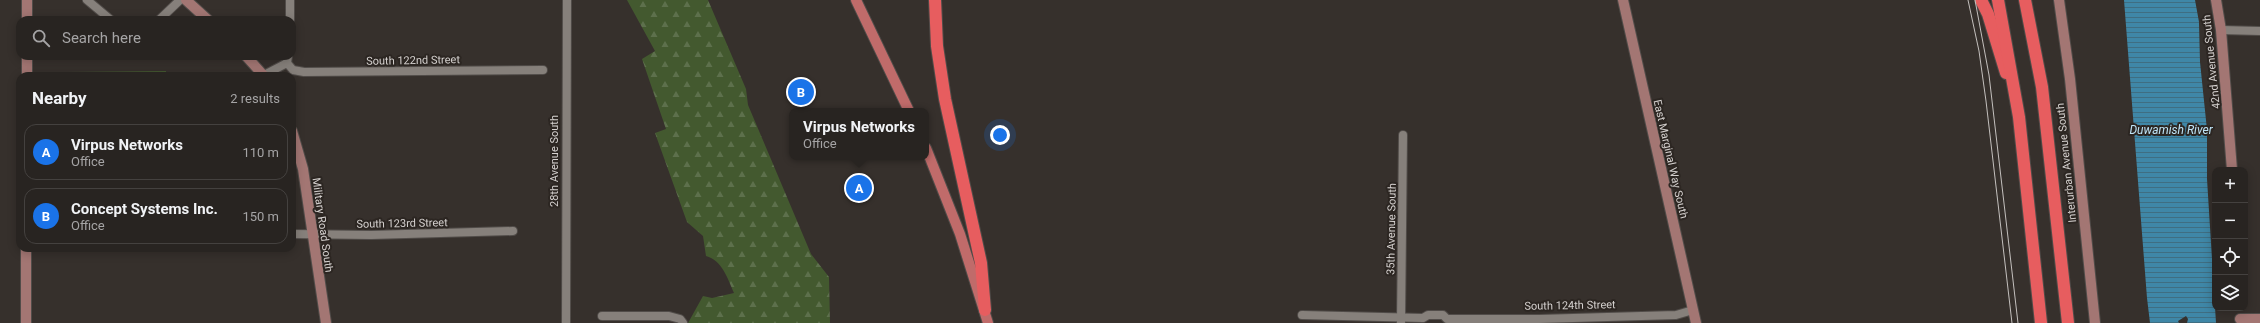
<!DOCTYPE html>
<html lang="en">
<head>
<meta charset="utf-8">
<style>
	body { margin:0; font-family:Roboto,sans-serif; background:#302c2a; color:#f1f3f6 }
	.controls { position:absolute; right:12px; bottom:12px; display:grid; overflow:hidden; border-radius:8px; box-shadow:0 2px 10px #0003 }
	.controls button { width:36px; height:36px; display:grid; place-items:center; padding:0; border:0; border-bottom:1px solid #44413f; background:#282421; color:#f1f3f6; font:20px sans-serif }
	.you { position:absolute; left:1000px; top:135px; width:14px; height:14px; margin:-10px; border:3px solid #fff; border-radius:50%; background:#1a73e8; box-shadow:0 0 0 6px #1a73e833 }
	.badge { display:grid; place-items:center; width:26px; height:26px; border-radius:50%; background:#1a73e8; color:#fff; font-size:13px; font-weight:700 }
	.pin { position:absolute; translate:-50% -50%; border:2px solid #fff; box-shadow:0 1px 4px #0006 }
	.popup { position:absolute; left:789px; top:108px; width:140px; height:52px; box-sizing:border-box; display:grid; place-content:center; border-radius:8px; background:#282421; filter:drop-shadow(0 1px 3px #0005); font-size:13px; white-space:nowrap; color:#a5a4a5 }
	.popup b { font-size:15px; color:#f1f3f6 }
	.popup::after { content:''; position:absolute; left:50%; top:100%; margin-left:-8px; border:8px solid transparent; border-top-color:#282421 }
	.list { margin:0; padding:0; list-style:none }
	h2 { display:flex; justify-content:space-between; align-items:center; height:52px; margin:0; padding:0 16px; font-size:17px }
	h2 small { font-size:13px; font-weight:400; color:#a5a4a5 }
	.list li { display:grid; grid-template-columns:26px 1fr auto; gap:12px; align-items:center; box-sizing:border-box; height:56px; margin:0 8px 8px; padding:0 8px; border:1px solid #44413f; border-radius:12px }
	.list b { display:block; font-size:15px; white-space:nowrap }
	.list p { margin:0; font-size:13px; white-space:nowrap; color:#a5a4a5 }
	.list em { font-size:13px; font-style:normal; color:#a5a4a5 }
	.icon { flex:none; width:22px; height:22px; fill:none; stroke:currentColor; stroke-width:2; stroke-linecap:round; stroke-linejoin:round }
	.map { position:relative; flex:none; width:2260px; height:323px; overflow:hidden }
	.search { position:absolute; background:#282421; box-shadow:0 2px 10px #0003; left:16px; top:16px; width:280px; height:44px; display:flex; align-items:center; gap:10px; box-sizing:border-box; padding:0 14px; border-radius:12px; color:#a5a4a5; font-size:15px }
	.panel { position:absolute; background:#282421; box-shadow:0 2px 10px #0003; left:16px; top:72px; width:280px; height:180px; border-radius:12px }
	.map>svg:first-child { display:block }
</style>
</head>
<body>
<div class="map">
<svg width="2260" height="323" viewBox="0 0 2260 323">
	<defs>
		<pattern id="grass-dots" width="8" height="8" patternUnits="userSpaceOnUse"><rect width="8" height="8" fill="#43592f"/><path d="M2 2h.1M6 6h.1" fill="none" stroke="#5d704c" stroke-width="1.8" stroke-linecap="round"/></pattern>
		<pattern id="forest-firs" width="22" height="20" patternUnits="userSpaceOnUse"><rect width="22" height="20" fill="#43592f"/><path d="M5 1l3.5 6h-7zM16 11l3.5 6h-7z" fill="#5d704c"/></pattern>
		<pattern id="water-rules" width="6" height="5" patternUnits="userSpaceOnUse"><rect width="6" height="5" fill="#3f87a7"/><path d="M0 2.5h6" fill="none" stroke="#3f6e82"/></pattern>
	</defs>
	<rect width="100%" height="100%" fill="#36302c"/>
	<polygon fill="url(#grass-dots)" points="166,71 166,76 71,76 68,72"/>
	<path fill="url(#forest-firs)" d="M 627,0 L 708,0 L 746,89 L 748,105 L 811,254 L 829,277 L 830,323 L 688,323 L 703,296 L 712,298 L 734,293 C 728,279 722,260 706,256 L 703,236 L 687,222 L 655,133 L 666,129 L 642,59 L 655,51 Z"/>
	<polygon fill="url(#water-rules)" points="2124,0 2195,0 2199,22 2200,62 2207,130 2207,179 2216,323 2187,323 2188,319 2186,316 2178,321 2179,323 2150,323 2147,298"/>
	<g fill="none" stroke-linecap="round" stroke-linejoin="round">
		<g stroke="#514c49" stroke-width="10">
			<g id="street">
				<polyline points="87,0 111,20"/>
				<polyline points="159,20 180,0"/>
				<polyline points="290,20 290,0"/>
				<polyline points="2221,30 2260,31"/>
				<polyline points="287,63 293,70 304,72 543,70"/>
				<polyline points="264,75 287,63 288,56"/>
				<polyline points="292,234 371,235 513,231"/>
				<polyline points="1302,315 1423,318 1428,315 1443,315 1447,319 1539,319 1676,315 1693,310"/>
				<polyline points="602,316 669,316 680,319 683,323"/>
				<polyline points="1401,322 1403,135"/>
				<polyline points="566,323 567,0"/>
			</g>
		</g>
		<g stroke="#514c49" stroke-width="12">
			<g id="secondary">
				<polyline points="186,0 208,20"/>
				<polyline points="1623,0 1696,323"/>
				<polyline points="2059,0 2070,79 2095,323"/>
				<polyline points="2216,0 2221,30 2232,170"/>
				<polyline points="27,20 27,0"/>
				<polyline points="246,56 264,76"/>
				<polyline points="27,76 27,56"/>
				<polyline points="292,131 303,169 326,323"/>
				<polyline points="2240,319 2260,319"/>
				<polyline points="26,323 26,248"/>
			</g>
		</g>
		<g stroke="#514c49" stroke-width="12">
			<g id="primary">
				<polyline points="856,0 909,111"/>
				<polyline points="926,148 960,234 988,323"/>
			</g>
		</g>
		<g stroke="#514c49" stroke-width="14">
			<g id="highway">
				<polyline points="935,0 937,46 945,99 981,263 985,310"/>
				<polyline points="1981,0 1988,14 2006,73"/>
				<polyline points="1998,0 2019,117 2041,323"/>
				<polyline points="2025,0 2042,87 2068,323"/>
			</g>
		</g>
		<use href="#street" stroke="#86807b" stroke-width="8"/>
		<use href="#secondary" stroke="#a37673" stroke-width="10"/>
		<use href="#primary" stroke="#c06b6a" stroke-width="10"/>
		<use href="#highway" stroke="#e75d5f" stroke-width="12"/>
		<g stroke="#c4c0be" stroke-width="1">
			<polyline points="1968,0 1979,51 1986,101 2012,323"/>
			<polyline points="1975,0 1989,75 2018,323"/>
		</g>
	</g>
	<g text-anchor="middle" stroke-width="4" stroke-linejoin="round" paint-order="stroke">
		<g font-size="11" fill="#d5d1cf" stroke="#2c2622">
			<text transform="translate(413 60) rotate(-1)" y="4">South 122nd Street</text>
			<text transform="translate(2211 62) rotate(-96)" y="4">42nd Avenue South</text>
			<text transform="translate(1671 159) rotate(77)" y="4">East Marginal Way South</text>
			<text transform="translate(554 161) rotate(-90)" y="4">28th Avenue South</text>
			<text transform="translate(2066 163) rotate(-96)" y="4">Interurban Avenue South</text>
			<text transform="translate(402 223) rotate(-1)" y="4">South 123rd Street</text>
			<text transform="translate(323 225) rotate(82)" y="4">Military Road South</text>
			<text transform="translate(1391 229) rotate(-89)" y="4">35th Avenue South</text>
			<text transform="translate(1570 305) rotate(-1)" y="4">South 124th Street</text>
		</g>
		<g font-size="12" font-style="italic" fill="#bee3f6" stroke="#2c2622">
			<text x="2171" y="134">Duwamish River</text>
		</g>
	</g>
</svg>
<div class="controls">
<button>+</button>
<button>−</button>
<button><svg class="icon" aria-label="locate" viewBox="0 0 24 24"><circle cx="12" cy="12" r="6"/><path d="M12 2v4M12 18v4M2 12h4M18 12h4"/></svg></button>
<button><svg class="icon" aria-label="layers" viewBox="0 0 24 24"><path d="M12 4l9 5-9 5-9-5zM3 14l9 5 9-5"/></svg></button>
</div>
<div class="you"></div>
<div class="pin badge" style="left:859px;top:188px">A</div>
<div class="popup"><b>Virpus Networks</b>Office</div>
<div class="pin badge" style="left:801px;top:92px">B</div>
<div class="search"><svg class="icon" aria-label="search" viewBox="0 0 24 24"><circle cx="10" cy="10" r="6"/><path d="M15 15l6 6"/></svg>Search here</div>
<section class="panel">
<h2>Nearby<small>2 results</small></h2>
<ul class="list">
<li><span class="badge">A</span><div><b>Virpus Networks</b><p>Office</p></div><em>110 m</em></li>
<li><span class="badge">B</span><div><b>Concept Systems Inc.</b><p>Office</p></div><em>150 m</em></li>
</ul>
</section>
</div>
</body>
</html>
